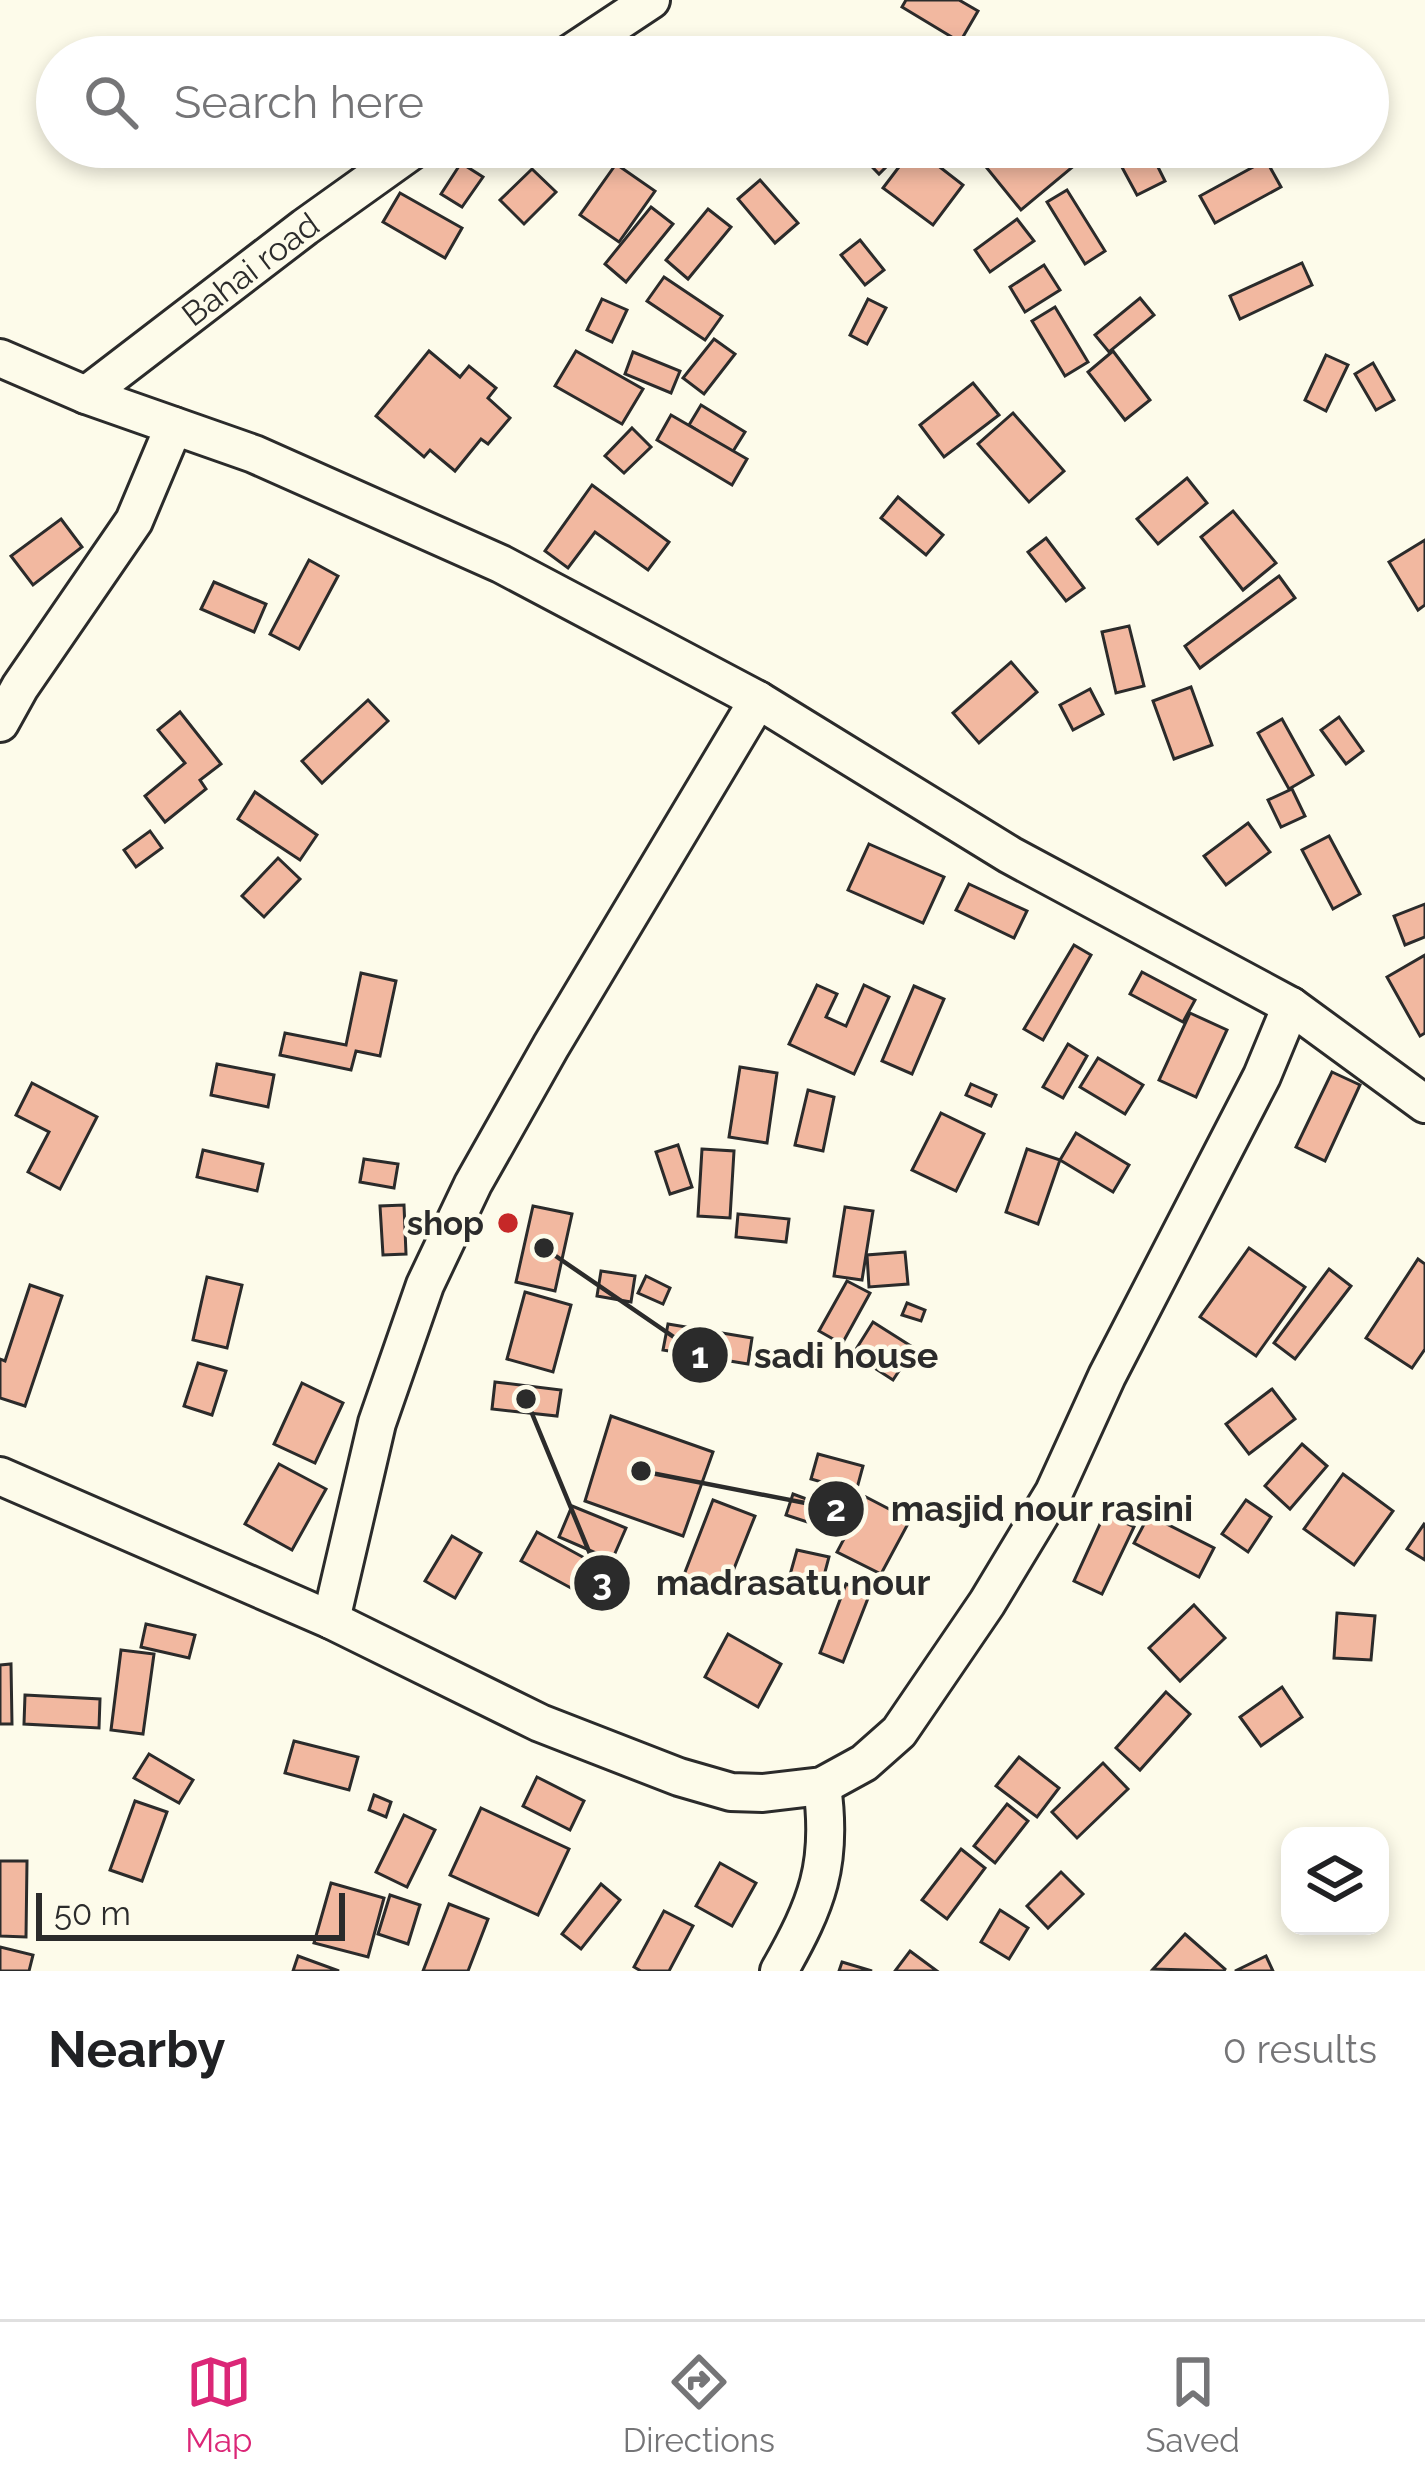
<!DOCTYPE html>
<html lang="en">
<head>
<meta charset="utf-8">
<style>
	body { margin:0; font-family:Raleway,sans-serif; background:#f2f2f2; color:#202124 }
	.controls { position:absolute; right:36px; bottom:36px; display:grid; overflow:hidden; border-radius:24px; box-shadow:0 6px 18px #0003 }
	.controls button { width:108px; height:108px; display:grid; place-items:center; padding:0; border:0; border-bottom:3px solid #e0e0e0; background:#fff; color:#202124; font:60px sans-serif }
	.scale { position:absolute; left:36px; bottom:30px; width:309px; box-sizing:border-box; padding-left:12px; border:6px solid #2b2b2b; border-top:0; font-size:33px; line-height:42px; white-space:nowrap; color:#2b2b2b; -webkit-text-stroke:9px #fdfbea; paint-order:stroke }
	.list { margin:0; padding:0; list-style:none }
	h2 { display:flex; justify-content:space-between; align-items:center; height:156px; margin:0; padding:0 48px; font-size:51px }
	h2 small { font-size:39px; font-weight:400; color:#757577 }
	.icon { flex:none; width:66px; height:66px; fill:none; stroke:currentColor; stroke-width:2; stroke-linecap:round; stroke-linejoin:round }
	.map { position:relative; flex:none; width:1425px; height:1971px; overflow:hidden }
	.search { position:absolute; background:#fff; box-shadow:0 6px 18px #0003; left:36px; right:36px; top:36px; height:132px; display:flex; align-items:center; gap:30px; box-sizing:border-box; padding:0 42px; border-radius:66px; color:#757577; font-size:45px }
	.sheet { height:348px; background:#fff }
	nav { display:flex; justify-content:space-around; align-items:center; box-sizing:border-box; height:168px; border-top:3px solid #e0e0e0; background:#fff; font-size:33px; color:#757577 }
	nav a { display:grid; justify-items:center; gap:6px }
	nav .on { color:#db2777 }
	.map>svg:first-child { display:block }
</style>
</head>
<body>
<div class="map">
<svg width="1425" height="1971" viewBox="0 0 1425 1971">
	<rect width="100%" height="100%" fill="#fdfbea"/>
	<g fill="#f2b8a0" stroke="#2b2b2b" stroke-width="3">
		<polygon points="906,0 959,0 978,11 960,42 902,7"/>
		<polygon points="1263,41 1273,57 1236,57"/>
		<polygon points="884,42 927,57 879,57"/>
		<polygon points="853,147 906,147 879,174"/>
		<polygon points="914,147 963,185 933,225 883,188"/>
		<polygon points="1000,147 1090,147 1093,150 1021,210 982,162"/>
		<polygon points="1111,147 1148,147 1165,181 1137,195"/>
		<polygon points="1278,147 1297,147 1298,151 1282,158"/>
		<polygon points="1266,160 1281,187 1215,223 1200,196"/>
		<polygon points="461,163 483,177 462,207 441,194"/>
		<polygon points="616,164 655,191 619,242 580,215"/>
		<polygon points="532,169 556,192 524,224 500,200"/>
		<polygon points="760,180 798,223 775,243 738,199"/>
		<polygon points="1067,190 1105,251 1085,264 1047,202"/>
		<polygon points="400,193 462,228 445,258 383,222"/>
		<polygon points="651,207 673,224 626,282 605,264"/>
		<polygon points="708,209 731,227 688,279 666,260"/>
		<polygon points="1017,219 1034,241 990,272 975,250"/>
		<polygon points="860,240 884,270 865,285 841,255"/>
		<polygon points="1302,263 1312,285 1240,319 1230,296"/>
		<polygon points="1044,265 1060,290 1025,312 1010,287"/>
		<polygon points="664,277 722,316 705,340 647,301"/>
		<polygon points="1140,298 1154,315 1109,352 1095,335"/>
		<polygon points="602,299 627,310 612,342 587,330"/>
		<polygon points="868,299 886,308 867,344 850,335"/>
		<polygon points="1055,307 1088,362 1065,376 1032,321"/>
		<polygon points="714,339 735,354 704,394 683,378"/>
		<polygon points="429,351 460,377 469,366 496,388 488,398 510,418 488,444 481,439 455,471 430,450 424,457 376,416"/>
		<polygon points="576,351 643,389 622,424 555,386"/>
		<polygon points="1113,351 1150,400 1125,420 1088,372"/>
		<polygon points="633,352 680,371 671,393 625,374"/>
		<polygon points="1326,355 1348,365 1326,411 1305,400"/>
		<polygon points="1373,363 1394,400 1376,410 1355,374"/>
		<polygon points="973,383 999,415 944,457 920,425"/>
		<polygon points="701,405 745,432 732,453 689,425"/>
		<polygon points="1013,413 1064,471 1029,502 978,444"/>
		<polygon points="671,415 747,459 732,485 657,440"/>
		<polygon points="632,428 651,447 624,473 605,456"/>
		<polygon points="1187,478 1207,503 1158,544 1137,519"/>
		<polygon points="592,485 669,542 648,570 595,532 568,568 545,551"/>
		<polygon points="898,497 943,535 926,555 881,518"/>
		<polygon points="1233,511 1276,563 1243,590 1201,537"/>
		<polygon points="61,519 82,547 33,585 11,556"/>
		<polygon points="1046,538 1084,588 1066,601 1028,552"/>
		<polygon points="1425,540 1425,605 1418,610 1389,562"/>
		<polygon points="309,560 338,576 299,649 270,634"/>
		<polygon points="1279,576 1295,598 1200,668 1185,646"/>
		<polygon points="214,582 266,604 254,632 201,609"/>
		<polygon points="1129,626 1144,686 1116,693 1102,632"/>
		<polygon points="1011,662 1037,692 979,743 953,713"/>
		<polygon points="1191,687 1212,745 1174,759 1153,701"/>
		<polygon points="1090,689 1103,714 1073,730 1060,705"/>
		<polygon points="368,700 388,721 322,783 302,761"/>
		<polygon points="180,712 221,764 200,780 206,789 165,822 145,796 185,763 158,730"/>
		<polygon points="1339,717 1363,751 1346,764 1321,730"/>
		<polygon points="1282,719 1313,775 1289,789 1258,733"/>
		<polygon points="1292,789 1305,816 1281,827 1268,800"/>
		<polygon points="255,792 317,835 300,860 238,819"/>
		<polygon points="1248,823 1270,852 1226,885 1204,856"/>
		<polygon points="150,831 162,848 136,867 124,850"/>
		<polygon points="1329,836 1360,894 1333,909 1302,850"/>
		<polygon points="869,844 944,877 923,923 848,890"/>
		<polygon points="278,858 300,879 264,917 242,896"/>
		<polygon points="969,884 1027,911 1014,938 956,910"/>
		<polygon points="1425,904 1425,937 1405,945 1394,916"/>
		<polygon points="1074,945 1091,955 1043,1040 1024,1029"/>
		<polygon points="1425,955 1425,1033 1420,1036 1387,977"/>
		<polygon points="1142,972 1195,1000 1183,1022 1130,994"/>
		<polygon points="361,973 396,981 380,1056 356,1051 351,1070 280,1055 285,1033 346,1045"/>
		<polygon points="817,985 837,994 826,1017 846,1026 864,985 889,997 854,1074 789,1044"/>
		<polygon points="914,986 944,999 912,1074 882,1061"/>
		<polygon points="1190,1013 1227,1030 1196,1097 1159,1080"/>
		<polygon points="1068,1044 1087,1056 1063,1098 1043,1087"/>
		<polygon points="1098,1058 1143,1085 1125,1114 1080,1087"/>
		<polygon points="217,1064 274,1075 268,1107 211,1095"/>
		<polygon points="740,1067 777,1073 767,1143 729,1137"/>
		<polygon points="1332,1072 1360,1085 1325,1161 1296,1147"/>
		<polygon points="32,1083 97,1117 60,1189 28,1172 49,1132 16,1115"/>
		<polygon points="971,1084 996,1095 991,1106 966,1095"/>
		<polygon points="808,1090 834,1097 823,1151 795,1145"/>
		<polygon points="941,1113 984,1134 956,1191 912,1170"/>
		<polygon points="1076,1133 1129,1165 1113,1192 1060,1160"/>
		<polygon points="678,1145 692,1187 670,1194 656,1152"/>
		<polygon points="702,1149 734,1151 730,1218 698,1216"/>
		<polygon points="1027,1149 1060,1160 1038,1224 1006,1212"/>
		<polygon points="203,1150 263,1164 257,1191 197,1177"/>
		<polygon points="364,1159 398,1164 394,1188 360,1182"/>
		<polygon points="404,1205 406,1254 383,1255 380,1206"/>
		<polygon points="533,1206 572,1214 555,1291 516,1282"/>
		<polygon points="845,1207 873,1211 862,1280 834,1276"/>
		<polygon points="738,1214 789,1219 786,1242 736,1237"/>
		<polygon points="1249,1248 1305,1287 1256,1356 1200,1317"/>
		<polygon points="905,1252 908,1284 869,1287 867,1255"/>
		<polygon points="1418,1259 1425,1264 1425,1349 1412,1368 1366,1338"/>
		<polygon points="1329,1269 1351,1286 1295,1359 1274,1343"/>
		<polygon points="601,1271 635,1276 631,1302 597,1296"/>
		<polygon points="646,1276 670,1288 663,1304 638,1293"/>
		<polygon points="207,1277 242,1285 227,1348 193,1340"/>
		<polygon points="847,1281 870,1293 842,1344 819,1331"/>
		<polygon points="30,1285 62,1296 25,1406 0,1398 0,1359 5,1361"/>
		<polygon points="525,1292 571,1305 553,1372 507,1359"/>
		<polygon points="907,1303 925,1310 921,1321 902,1315"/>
		<polygon points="873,1322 914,1348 893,1380 853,1354"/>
		<polygon points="668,1324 752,1338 748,1364 663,1350"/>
		<polygon points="198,1363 226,1371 212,1415 184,1406"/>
		<polygon points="495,1382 561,1390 557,1416 492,1409"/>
		<polygon points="302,1383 343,1403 315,1463 274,1444"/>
		<polygon points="1272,1389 1295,1419 1249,1454 1226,1424"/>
		<polygon points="611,1416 713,1452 683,1536 585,1501"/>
		<polygon points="1302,1444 1327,1466 1290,1509 1265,1486"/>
		<polygon points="818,1454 863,1466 856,1492 811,1479"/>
		<polygon points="279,1464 326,1489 292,1550 245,1524"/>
		<polygon points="1343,1474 1393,1511 1354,1565 1304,1529"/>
		<polygon points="793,1494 836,1510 829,1529 786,1515"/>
		<polygon points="866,1497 910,1520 881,1574 837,1552"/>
		<polygon points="713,1500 755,1516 723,1596 682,1580"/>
		<polygon points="1246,1500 1271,1517 1248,1552 1222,1534"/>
		<polygon points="572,1506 626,1528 612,1560 559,1537"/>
		<polygon points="1105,1513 1134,1527 1102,1594 1074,1581"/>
		<polygon points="1149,1515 1214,1548 1199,1577 1134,1543"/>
		<polygon points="1424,1524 1425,1525 1425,1560 1407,1549"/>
		<polygon points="537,1532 623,1579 608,1608 521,1561"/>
		<polygon points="452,1536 481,1553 455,1598 425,1581"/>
		<polygon points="797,1550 829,1557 820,1591 788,1582"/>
		<polygon points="846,1584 870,1593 843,1662 820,1653"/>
		<polygon points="1194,1605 1225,1638 1180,1681 1149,1648"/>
		<polygon points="1337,1613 1375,1616 1371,1660 1334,1658"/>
		<polygon points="146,1624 195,1635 189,1658 141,1647"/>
		<polygon points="728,1634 781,1664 758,1707 705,1677"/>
		<polygon points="121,1650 154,1654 143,1734 111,1730"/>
		<polygon points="11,1664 12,1724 0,1724 0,1665"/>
		<polygon points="1282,1687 1302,1717 1261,1746 1240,1717"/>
		<polygon points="1166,1692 1190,1714 1140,1770 1116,1748"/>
		<polygon points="25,1695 100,1699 99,1728 24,1724"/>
		<polygon points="294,1741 358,1757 349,1790 285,1773"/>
		<polygon points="149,1754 193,1780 179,1803 134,1778"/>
		<polygon points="1019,1757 1059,1788 1037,1817 996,1786"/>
		<polygon points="1103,1763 1128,1789 1077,1838 1052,1812"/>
		<polygon points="537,1777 584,1801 570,1830 523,1806"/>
		<polygon points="374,1795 391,1802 386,1817 369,1810"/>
		<polygon points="135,1801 167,1812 142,1881 110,1870"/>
		<polygon points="1007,1804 1028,1821 995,1863 974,1846"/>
		<polygon points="481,1808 569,1849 538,1915 450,1875"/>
		<polygon points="404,1815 435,1830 407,1887 376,1872"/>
		<polygon points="961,1849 985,1868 947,1919 922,1900"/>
		<polygon points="0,1861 27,1861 26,1937 0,1936"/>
		<polygon points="720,1863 756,1883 732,1926 696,1906"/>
		<polygon points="1061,1872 1083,1894 1048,1928 1027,1906"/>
		<polygon points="331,1883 384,1898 368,1957 314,1943"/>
		<polygon points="601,1884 620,1900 581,1949 562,1934"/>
		<polygon points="390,1895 420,1905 408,1944 378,1934"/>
		<polygon points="449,1904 488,1919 468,1971 423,1971"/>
		<polygon points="1000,1910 1028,1928 1009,1959 981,1942"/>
		<polygon points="664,1911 693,1926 669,1971 641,1971 634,1967"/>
		<polygon points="1185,1934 1225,1969 1224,1971 1153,1969"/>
		<polygon points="0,1947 33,1955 29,1971 0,1971"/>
		<polygon points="910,1951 937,1971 895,1971"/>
		<polygon points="298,1956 339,1971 293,1971"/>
		<polygon points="1266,1956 1273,1971 1235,1971"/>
		<polygon points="842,1962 872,1971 839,1971"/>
	</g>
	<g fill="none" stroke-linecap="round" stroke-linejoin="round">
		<g stroke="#2b2b2b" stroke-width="42">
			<g id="minor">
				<polyline points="565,57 651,0"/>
				<polyline points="0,358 86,395 254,454 501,564 758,700 1010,855 1291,1006 1425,1104"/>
				<path id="s1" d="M 86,395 L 305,227 L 417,147"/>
				<polyline points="0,723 20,687 134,521 174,426"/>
				<polyline points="0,1476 331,1620 540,1723 679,1777 731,1792 763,1793 822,1786 864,1763 899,1732 987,1603 1054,1492 1107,1376 1262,1076 1291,1006"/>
				<polyline points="331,1620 377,1423 425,1285 473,1184 551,1046 758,700"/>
				<path d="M 779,1971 C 817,1904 833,1864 822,1786"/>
			</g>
		</g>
		<use href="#minor" stroke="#fdfbea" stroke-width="36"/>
	</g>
	<circle fill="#c62828" stroke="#fdfbea" stroke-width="4.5" cx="508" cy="1223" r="12"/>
	<g text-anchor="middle" stroke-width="9" stroke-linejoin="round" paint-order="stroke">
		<g font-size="33" fill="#2b2b2b" stroke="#fdfbea">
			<text dy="12" stroke="none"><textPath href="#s1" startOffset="207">Bahai road</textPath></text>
		</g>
		<g font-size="33" font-weight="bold" fill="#2b2b2b" stroke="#fdfbea" text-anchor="end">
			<text x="484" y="1235">shop</text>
		</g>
	</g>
	<path fill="none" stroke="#2b2b2b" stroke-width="4.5" d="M544 1248L700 1355M641 1471L836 1509M526 1399L602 1583"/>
	<g fill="#2b2b2b" stroke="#fdfbea" stroke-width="4.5">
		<circle cx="544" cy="1248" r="12"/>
		<circle cx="641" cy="1471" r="12"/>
		<circle cx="526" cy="1399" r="12"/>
		<circle cx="700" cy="1355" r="30"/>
		<circle cx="836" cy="1509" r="30"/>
		<circle cx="602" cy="1583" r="30"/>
	</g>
	<g font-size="36" text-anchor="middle" font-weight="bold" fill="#fff">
		<text x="700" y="1368">1</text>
		<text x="836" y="1521">2</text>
		<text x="602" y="1595">3</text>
	</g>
	<g font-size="36" text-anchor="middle" font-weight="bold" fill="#2b2b2b" stroke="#fdfbea" stroke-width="9" stroke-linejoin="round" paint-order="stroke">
		<text x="846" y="1368">sadi house</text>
		<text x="1042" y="1521">masjid nour rasini</text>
		<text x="793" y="1595">madrasatu nour</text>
	</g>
</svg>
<div class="controls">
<button><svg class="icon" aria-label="layers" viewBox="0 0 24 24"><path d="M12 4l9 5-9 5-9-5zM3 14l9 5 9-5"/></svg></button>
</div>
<div class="scale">50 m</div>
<div class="search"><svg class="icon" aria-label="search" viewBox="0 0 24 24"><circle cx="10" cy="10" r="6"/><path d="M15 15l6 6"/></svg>Search here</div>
</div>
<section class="sheet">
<h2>Nearby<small>0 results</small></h2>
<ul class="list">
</ul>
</section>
<nav>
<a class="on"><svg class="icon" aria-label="map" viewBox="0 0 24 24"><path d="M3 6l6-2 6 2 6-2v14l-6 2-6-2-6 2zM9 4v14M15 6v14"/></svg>Map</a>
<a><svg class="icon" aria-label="directions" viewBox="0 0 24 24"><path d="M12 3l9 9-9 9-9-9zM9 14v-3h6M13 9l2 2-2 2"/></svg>Directions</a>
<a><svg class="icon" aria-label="saved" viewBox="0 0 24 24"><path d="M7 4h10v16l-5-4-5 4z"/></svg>Saved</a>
</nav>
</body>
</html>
